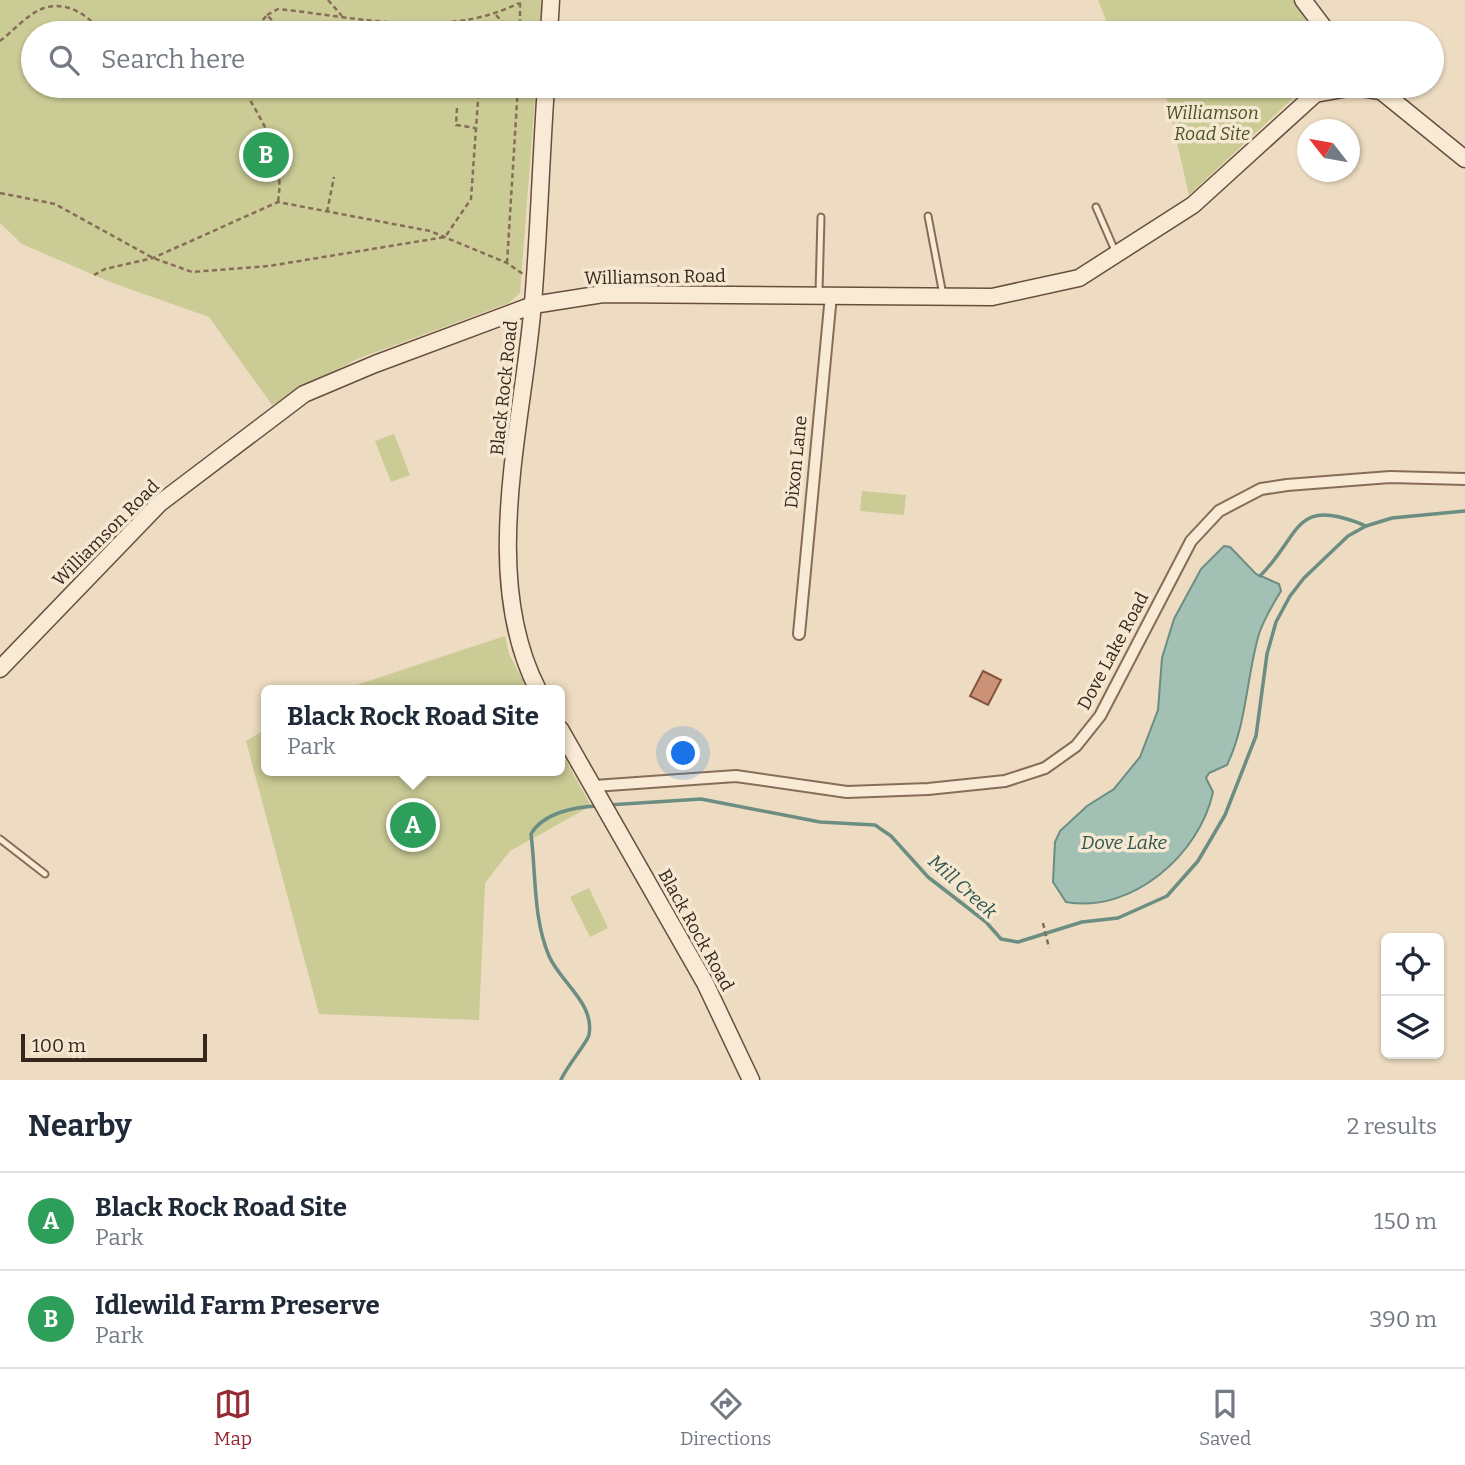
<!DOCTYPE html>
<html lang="en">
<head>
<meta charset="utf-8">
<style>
	body { margin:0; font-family:Bitter,serif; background:#f2f2f3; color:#1f2937 }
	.controls { position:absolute; right:21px; bottom:21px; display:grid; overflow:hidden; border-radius:10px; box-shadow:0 2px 5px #0004 }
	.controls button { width:63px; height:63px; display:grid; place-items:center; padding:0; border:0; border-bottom:2px solid #e0e1e3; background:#fff; color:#1f2937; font:35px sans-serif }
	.compass { position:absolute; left:1297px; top:119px; width:63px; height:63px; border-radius:50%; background:#fff; box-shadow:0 2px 5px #0004; rotate:301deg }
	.scale { position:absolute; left:21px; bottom:18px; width:186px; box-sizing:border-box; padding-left:7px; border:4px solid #36271d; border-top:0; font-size:19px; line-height:24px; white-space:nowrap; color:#36271d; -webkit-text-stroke:5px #f5e7d0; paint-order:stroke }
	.you { position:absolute; left:684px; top:754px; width:24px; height:24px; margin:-18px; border:5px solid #fff; border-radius:50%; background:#1a73e8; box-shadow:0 0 0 10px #1a73e833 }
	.badge { display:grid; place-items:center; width:46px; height:46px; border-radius:50%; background:#952934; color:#fff; font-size:23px; font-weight:700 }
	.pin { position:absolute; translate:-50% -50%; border:4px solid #fff; box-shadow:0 2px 7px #0006 }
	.popup { position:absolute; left:261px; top:685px; width:304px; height:91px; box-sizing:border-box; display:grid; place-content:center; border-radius:10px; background:#fff; filter:drop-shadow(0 2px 5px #0005); font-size:23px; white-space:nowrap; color:#747a83 }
	.popup b { font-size:26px; color:#1f2937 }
	.popup::after { content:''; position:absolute; left:50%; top:100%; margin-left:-14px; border:14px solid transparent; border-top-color:#fff }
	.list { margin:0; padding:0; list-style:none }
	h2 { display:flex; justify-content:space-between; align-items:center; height:91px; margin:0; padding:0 28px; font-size:30px }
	h2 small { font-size:23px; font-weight:400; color:#747a83 }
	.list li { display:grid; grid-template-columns:46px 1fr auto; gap:21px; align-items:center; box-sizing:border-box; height:98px; padding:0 28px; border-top:2px solid #e0e1e3 }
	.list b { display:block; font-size:26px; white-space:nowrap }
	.list p { margin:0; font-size:23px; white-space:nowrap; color:#747a83 }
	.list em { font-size:23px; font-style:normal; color:#747a83 }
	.icon { flex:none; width:38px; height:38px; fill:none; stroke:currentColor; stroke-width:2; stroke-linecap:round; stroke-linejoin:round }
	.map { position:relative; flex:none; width:1465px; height:1080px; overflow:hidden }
	.search { position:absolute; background:#fff; box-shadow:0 2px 5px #0004; left:21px; right:21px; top:21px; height:77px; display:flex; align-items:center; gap:18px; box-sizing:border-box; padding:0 24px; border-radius:38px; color:#747a83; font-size:26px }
	.sheet { height:287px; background:#fff }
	nav { display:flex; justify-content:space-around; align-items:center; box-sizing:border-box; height:98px; border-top:2px solid #e0e1e3; background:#fff; font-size:19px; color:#747a83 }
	nav a { display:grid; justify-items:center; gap:4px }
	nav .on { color:#952934 }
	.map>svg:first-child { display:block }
</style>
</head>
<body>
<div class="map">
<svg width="1465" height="1080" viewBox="0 0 1465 1080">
	<rect width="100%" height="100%" fill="#eddcc1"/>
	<g fill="#cacb95">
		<polygon points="0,0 542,0 540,33 33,33 33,86 536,86 520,293 509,303 357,359 272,405 209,317 110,282 22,244 0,223"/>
		<polygon points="1098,0 1293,0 1314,33 1111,33"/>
		<polygon points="1164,86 1306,86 1189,195"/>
		<polygon points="394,434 410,475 391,482 375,441"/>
		<polygon points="862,491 906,495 904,515 860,511"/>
		<polygon points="505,636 509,654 528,690 341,690"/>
		<polygon points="266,729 266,771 560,771 560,750 591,806 510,851 485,883 479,1020 319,1014 246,741"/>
		<polygon points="589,888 608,928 590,937 570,897"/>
	</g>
	<path fill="#a3c0b5" stroke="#6b8d82" stroke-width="2" d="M 1224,546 L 1230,547 L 1256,574 L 1279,584 L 1281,591 C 1273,604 1264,619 1259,634 C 1246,679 1247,723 1227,765 L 1209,773 L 1206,778 L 1213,792 C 1200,854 1132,914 1066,902 L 1053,882 L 1055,842 L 1060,831 L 1087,806 L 1114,789 L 1140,757 L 1158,710 L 1162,658 L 1174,619 L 1201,569 Z"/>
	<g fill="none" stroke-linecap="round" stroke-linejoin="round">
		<g stroke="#6b8d82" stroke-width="3.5">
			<path d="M 1260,576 C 1302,535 1292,495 1366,526"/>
			<polyline points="608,805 701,799 820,822 875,825 891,836 928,877 986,922 1001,939 1018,942 1082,922 1118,918 1167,896 1198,861 1225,815 1256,736 1267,654 1276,622 1290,596 1304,578 1348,536 1366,526 1392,518 1465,511"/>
			<path d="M 561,1080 C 566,1067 587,1043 589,1035 C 595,1003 560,982 549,956 C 533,919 536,873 531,834 C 543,813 574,807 597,806"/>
		</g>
	</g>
	<polygon fill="#cc9277" stroke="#86543e" stroke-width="2" points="983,671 1001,680 988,705 970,696"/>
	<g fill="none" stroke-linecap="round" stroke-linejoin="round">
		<g stroke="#876d58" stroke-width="9">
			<g id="lane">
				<polyline points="1096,207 1116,253"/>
				<polyline points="928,216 943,295"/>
				<polyline points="819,292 821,217"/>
				<polyline points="0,839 45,874"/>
			</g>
		</g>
		<g stroke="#876d58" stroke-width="14">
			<g id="street">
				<polyline points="799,634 831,295"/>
				<polyline points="594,786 736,776 847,792 928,789 1005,781 1045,768 1076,746 1100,716 1191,541 1219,511 1261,489 1287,485 1390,477 1465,479"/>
			</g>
		</g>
		<g stroke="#684e3c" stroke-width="19">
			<g id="secondary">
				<polyline points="1303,0 1328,33"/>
				<polyline points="549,33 551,0"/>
				<polyline points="1375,86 1465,159"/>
				<polyline points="1315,94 1354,87 1381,91"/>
				<polyline points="0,669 160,503 304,394 375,364 533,305 603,294 992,297 1079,278 1193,205 1324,86"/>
				<path d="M 538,690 C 479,575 523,426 533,303 C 539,231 541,158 546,86"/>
				<polyline points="560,729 705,983 751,1080"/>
			</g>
		</g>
		<g stroke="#876d58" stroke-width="2.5" stroke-dasharray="5 3.5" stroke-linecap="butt">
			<polyline points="328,0 342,16"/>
			<path d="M 267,15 L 278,9 C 356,17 446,40 519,3"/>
			<polyline points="496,15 513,33"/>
			<polyline points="252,33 267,15 284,33"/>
			<polyline points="520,33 520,0"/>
			<path d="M 0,41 C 13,31 29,13 44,8 C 65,1 90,14 100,33"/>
			<path d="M 242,86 C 265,127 285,153 278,202"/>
			<polyline points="457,108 456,125 475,128"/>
			<polyline points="0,193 55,204 153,258 192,272 269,266 445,237 471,199 479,86"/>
			<polyline points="327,212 334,177"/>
			<polyline points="507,263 518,86"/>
			<polyline points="94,275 105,269 153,258 278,202 430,231 507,263 523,274"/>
			<polyline points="1043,923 1049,948"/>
		</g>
		<use href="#lane" stroke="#f8ead4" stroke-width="5"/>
		<use href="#street" stroke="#f8ead4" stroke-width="10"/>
		<use href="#secondary" stroke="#f8ead4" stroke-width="16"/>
	</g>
	<g text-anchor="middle" stroke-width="7" stroke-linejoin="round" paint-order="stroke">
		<g font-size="18" font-style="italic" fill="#4b5323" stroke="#f5e7d0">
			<text x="1212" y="119">Williamson<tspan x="1212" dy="21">Road Site</tspan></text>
		</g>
		<g font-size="18" fill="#36271d" stroke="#f5e7d0">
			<text transform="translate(655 277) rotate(-1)" y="6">Williamson Road</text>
			<text transform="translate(504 388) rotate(-84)" y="6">Black Rock Road</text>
			<text transform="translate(796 462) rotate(-84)" y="6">Dixon Lane</text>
			<text transform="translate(106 533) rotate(-45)" y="6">Williamson Road</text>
			<text transform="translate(1113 651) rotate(-62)" y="6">Dove Lake Road</text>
			<text transform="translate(696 930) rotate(61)" y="6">Black Rock Road</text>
		</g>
		<g font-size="19" font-style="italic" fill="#2c564f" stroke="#f5e7d0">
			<text x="1124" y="849">Dove Lake</text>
			<text transform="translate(963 886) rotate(42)" y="7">Mill Creek</text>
		</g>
	</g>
</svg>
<div class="controls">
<button><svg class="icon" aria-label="locate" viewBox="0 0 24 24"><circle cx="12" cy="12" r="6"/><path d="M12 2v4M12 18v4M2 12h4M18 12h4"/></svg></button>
<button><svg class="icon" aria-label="layers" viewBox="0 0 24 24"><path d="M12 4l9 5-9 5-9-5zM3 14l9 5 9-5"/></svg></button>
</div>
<svg class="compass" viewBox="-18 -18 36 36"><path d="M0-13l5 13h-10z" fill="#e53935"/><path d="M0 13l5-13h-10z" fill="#747a83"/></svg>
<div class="scale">100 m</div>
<div class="you"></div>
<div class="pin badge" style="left:413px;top:825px;background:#2e9e5b">A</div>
<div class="popup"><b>Black Rock Road Site</b>Park</div>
<div class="pin badge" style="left:266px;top:155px;background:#2e9e5b">B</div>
<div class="search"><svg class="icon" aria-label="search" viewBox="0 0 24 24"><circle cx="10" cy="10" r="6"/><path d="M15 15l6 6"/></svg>Search here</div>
</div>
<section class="sheet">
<h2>Nearby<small>2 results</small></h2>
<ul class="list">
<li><span class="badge" style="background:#2e9e5b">A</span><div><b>Black Rock Road Site</b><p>Park</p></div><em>150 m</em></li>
<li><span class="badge" style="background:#2e9e5b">B</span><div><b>Idlewild Farm Preserve</b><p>Park</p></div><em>390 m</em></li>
</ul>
</section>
<nav>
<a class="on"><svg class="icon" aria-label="map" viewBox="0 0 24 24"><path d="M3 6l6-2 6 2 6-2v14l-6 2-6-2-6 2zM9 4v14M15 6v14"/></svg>Map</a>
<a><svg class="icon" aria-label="directions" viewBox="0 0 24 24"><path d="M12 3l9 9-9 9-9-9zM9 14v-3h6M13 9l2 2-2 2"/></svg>Directions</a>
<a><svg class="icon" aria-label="saved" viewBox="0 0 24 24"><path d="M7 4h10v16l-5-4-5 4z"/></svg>Saved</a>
</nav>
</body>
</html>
